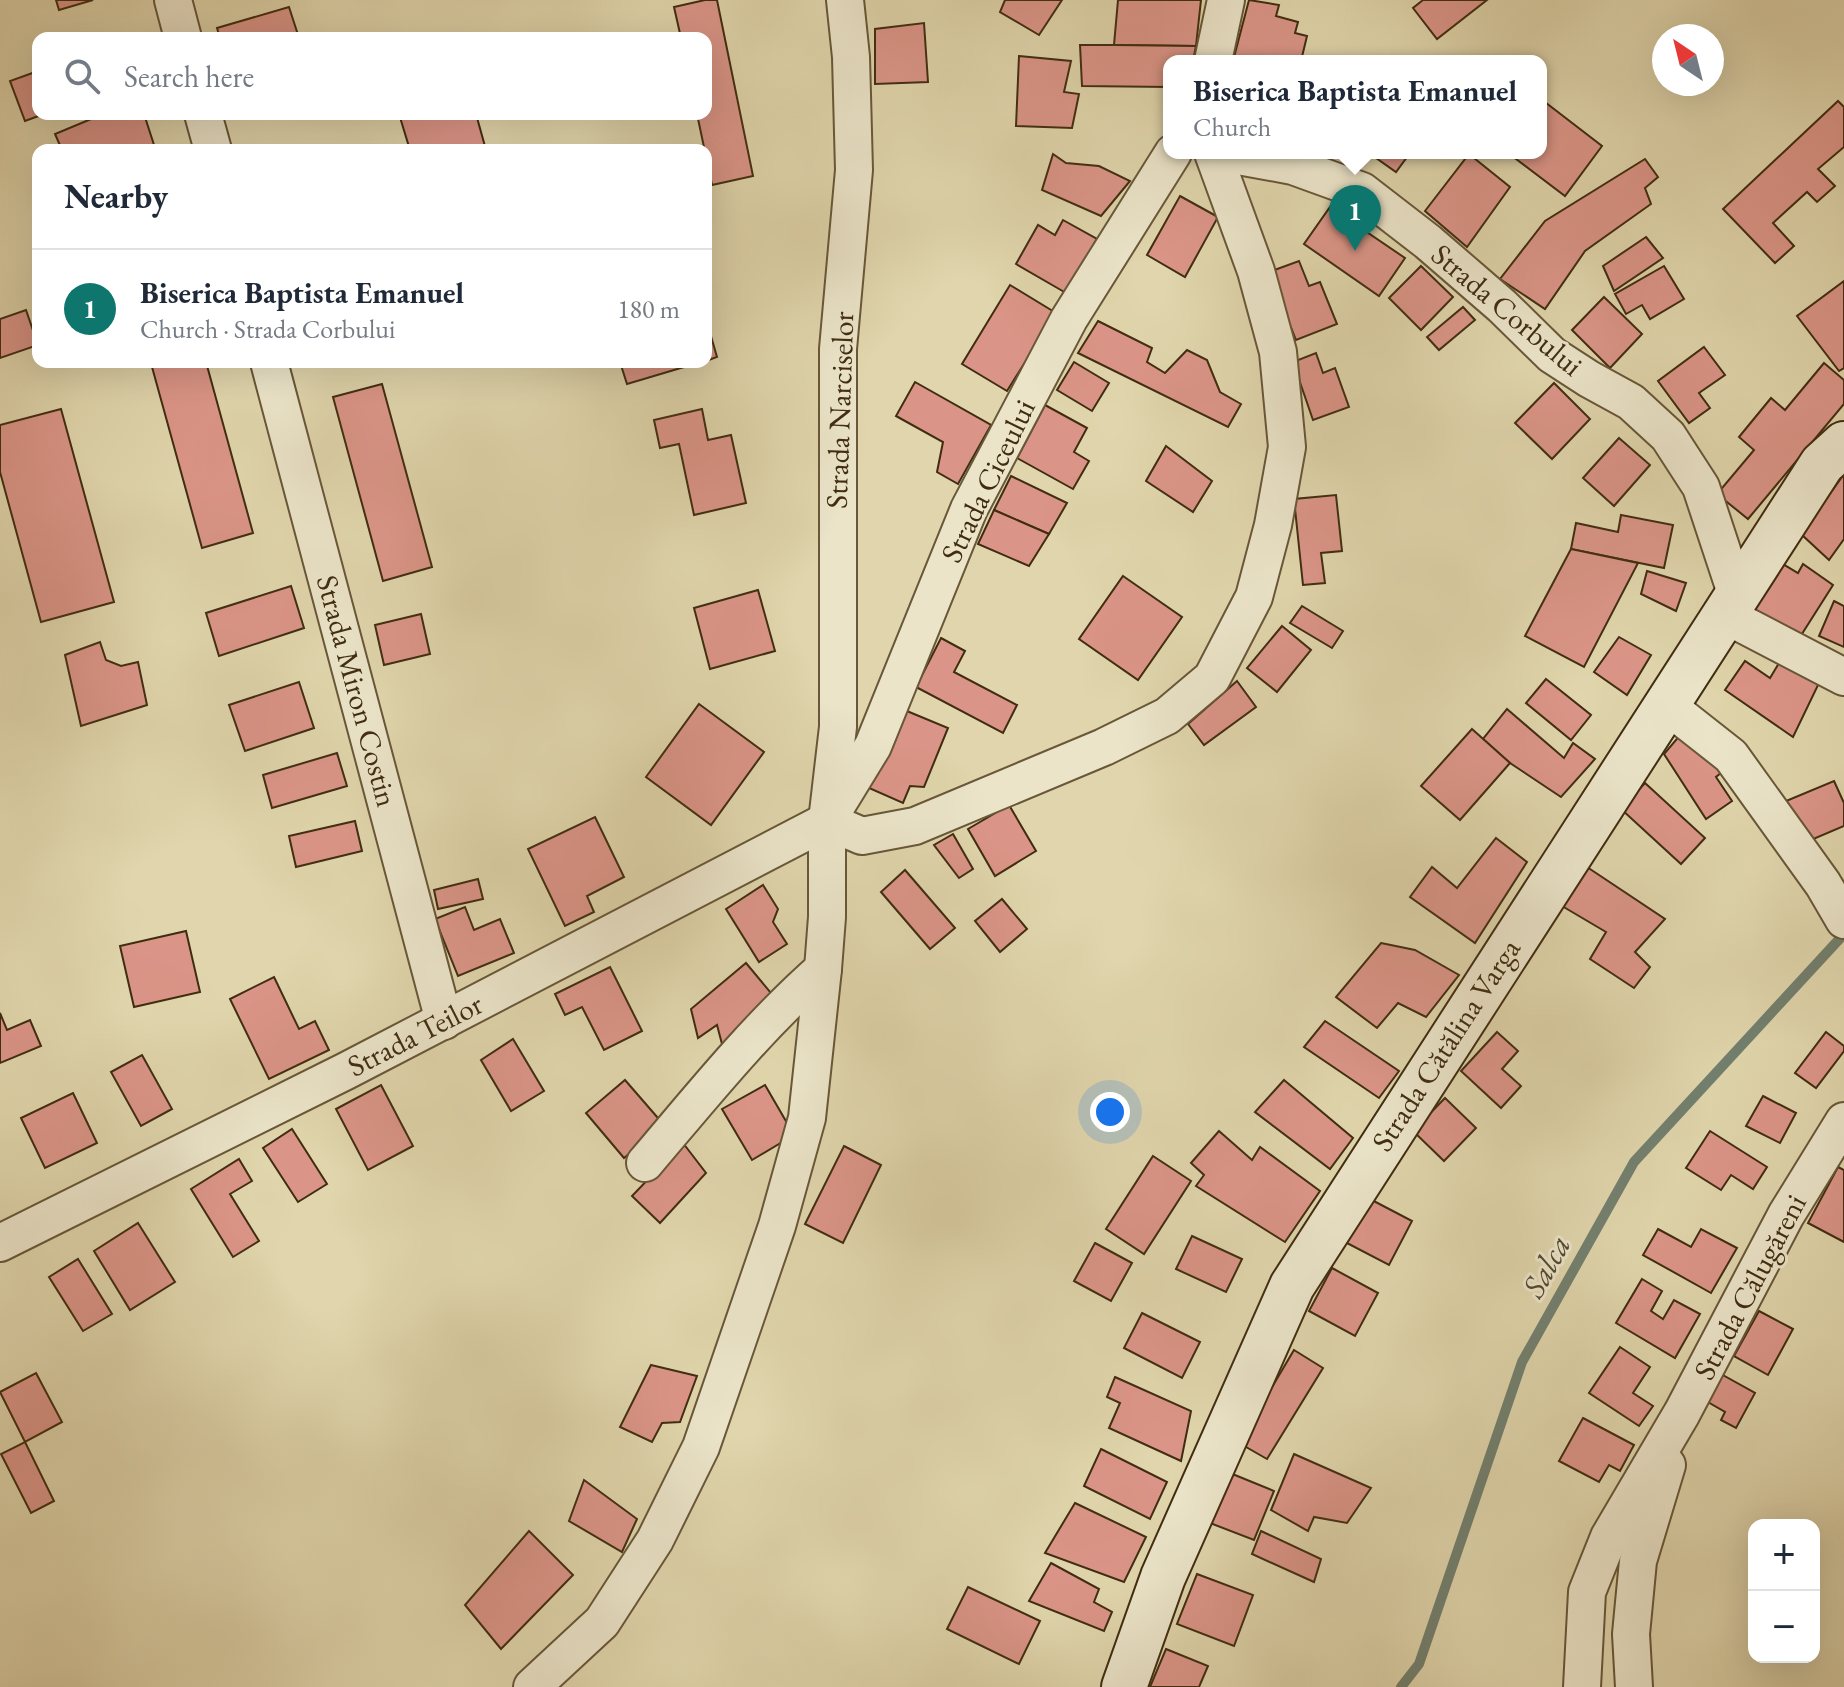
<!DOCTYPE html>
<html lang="en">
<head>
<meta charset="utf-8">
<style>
	body { margin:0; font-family:"EB Garamond",serif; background:#f6f6f7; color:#1f2937 }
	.controls { position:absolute; right:24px; bottom:24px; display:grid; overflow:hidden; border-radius:16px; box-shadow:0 8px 32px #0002 }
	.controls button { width:72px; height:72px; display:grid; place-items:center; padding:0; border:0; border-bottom:2px solid #e0e1e3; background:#fff; color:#1f2937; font:40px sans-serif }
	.compass { position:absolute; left:1652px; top:24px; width:72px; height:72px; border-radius:50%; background:#fff; box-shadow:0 8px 32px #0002; rotate:325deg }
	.you { position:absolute; left:1110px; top:1112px; width:28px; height:28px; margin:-20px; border:6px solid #fff; border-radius:50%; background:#1a73e8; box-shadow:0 0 0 12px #1a73e833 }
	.badge { display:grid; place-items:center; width:52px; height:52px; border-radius:50%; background:#0f766e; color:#fff; font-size:26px; font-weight:700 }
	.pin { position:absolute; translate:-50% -66px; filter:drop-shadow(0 2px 4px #0008) }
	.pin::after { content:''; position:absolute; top:42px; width:28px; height:24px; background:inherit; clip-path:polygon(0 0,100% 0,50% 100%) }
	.popup { position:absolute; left:1163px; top:55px; width:384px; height:104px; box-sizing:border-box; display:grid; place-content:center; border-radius:16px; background:#fff; filter:drop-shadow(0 2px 6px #0005); font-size:26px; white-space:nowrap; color:#747a83 }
	.popup b { font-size:30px; color:#1f2937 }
	.popup::after { content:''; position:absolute; left:50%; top:100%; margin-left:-16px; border:16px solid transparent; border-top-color:#fff }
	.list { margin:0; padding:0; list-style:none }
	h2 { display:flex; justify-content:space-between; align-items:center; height:104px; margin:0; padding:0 32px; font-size:34px }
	h2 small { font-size:26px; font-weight:400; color:#747a83 }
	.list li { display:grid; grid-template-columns:52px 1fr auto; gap:24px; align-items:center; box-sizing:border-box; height:120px; padding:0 32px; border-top:2px solid #e0e1e3 }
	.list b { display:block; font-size:30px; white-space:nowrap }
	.list p { margin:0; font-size:26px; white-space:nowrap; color:#747a83 }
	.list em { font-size:26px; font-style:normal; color:#747a83 }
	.icon { flex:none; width:44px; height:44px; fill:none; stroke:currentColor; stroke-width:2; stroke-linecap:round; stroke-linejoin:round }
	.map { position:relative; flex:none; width:1844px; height:1687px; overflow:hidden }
	.search { position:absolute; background:#fff; box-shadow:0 8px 32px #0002; left:32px; top:32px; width:680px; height:88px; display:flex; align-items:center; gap:20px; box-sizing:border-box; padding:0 28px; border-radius:16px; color:#747a83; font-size:30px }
	.panel { position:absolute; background:#fff; box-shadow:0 8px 32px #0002; left:32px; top:144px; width:680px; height:224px; border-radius:16px }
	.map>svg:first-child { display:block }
</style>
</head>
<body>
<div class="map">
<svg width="1844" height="1687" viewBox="0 0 1844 1687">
	<rect width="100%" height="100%" fill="#e0d5ac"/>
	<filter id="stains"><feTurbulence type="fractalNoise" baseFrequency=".0025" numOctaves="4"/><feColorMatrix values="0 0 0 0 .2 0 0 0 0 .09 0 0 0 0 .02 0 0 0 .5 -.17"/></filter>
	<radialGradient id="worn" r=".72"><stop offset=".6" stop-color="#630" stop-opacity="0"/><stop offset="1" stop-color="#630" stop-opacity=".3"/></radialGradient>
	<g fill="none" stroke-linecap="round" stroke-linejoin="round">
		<polyline stroke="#72806f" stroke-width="10" points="1401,1687 1419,1664 1522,1362 1634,1162 1844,934"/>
	</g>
	<g fill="#db9588" stroke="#402d11" stroke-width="2">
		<polygon points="56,0 93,0 59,10"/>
		<polygon points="705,0 717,0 753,176 712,185 697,114 706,114 706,38 681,38 674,7"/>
		<polygon points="1005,0 1062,0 1039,35 1000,12"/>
		<polygon points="1118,0 1201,0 1196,46 1114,45"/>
		<polygon points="1249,0 1279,5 1276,16 1298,22 1295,33 1307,36 1301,61 1233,61"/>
		<polygon points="1423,0 1487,0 1437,39 1413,8"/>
		<polygon points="289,7 299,38 220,38 217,28"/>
		<polygon points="924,23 928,82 875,84 875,29"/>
		<polygon points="1080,45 1114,45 1196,46 1193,61 1169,61 1169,87 1082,86"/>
		<polygon points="1019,56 1071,61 1064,92 1079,94 1072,128 1016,126"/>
		<polygon points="38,71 38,114 44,114 25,121 10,81"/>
		<polygon points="1541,99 1602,146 1565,196 1508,153 1541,153"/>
		<polygon points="1838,101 1844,107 1844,147 1818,169 1835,186 1817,202 1807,192 1773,223 1794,246 1775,263 1723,209"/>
		<polygon points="103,114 144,114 155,148 62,150 55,134"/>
		<polygon points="399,114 476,114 486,150 410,150"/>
		<polygon points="1369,153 1410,153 1396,172"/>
		<polygon points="1053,154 1066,163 1099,166 1130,181 1101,216 1042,190"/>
		<polygon points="1469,154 1510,187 1467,247 1425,211"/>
		<polygon points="1645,159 1658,177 1645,188 1651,204 1585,251 1545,309 1500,279 1545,221"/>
		<polygon points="1180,196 1218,217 1185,277 1147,255"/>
		<polygon points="1330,207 1405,258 1379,296 1304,244"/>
		<polygon points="1063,220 1097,239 1066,293 1016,264 1038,225 1055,235"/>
		<polygon points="1646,237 1663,258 1614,291 1603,266"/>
		<polygon points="1299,261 1309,286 1320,282 1337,324 1296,340 1269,272"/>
		<polygon points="1421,266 1453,297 1421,330 1389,298"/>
		<polygon points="1664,266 1684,299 1650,319 1642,305 1626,314 1615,294"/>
		<polygon points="1844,281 1844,368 1839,371 1797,316"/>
		<polygon points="1010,285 1056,313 1007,391 962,364"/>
		<polygon points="1604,297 1642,334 1610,368 1572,330"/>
		<polygon points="1463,307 1475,320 1439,350 1427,337"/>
		<polygon points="26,310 38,345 0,358 0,319"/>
		<polygon points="706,319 717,357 706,361"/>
		<polygon points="1098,321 1152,348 1147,362 1165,373 1187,350 1207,360 1220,392 1241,404 1228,427 1078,353"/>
		<polygon points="1704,347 1725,375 1699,393 1710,408 1689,423 1658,381"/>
		<polygon points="1316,353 1323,373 1335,368 1349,407 1313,420 1293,362"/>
		<polygon points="170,362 206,362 253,533 202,548 152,367"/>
		<polygon points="620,362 701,362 627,384"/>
		<polygon points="1074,362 1109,383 1092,411 1057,390"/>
		<polygon points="1824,363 1844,380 1844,404 1748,519 1717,494 1754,450 1739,437 1771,398 1785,410"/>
		<polygon points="915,382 991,425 958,484 937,472 943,442 896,416"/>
		<polygon points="1554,383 1590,419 1552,459 1515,423"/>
		<polygon points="382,384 432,567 383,581 333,397"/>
		<polygon points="1045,405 1087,428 1074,452 1089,461 1073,489 1017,458"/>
		<polygon points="61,409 114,602 41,622 0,472 0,425"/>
		<polygon points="702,409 708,440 731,435 746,503 694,515 679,444 660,448 654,420"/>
		<polygon points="1619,438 1650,465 1614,506 1583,478"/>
		<polygon points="1166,446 1212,481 1193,512 1146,481"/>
		<polygon points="1844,474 1844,539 1829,560 1801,534"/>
		<polygon points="1011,476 1067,503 1049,534 994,510"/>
		<polygon points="1336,495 1342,551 1321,553 1325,583 1303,585 1294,499"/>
		<polygon points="994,510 1049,534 1029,566 978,544"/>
		<polygon points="1621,515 1673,525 1664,568 1571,549 1576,523 1618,532"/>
		<polygon points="1571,549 1638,563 1584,667 1525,636"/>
		<polygon points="1778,561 1798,573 1803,564 1833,585 1800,637 1747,614"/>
		<polygon points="1647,571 1686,583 1676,611 1641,594"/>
		<polygon points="1123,576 1182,617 1138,680 1079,639"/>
		<polygon points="291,586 304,628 219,656 206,613"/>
		<polygon points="758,590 775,651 710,669 694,608"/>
		<polygon points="1834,601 1844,606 1844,647 1819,636"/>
		<polygon points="1302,606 1343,631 1332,648 1290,623"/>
		<polygon points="421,614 430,654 384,665 375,625"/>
		<polygon points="1282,626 1311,650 1277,692 1247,668"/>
		<polygon points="1619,637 1651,655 1627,695 1594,672"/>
		<polygon points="941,638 965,651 954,672 1017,705 1003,733 916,687"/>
		<polygon points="100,642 106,660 121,666 138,662 147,705 81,726 65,655"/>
		<polygon points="1782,658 1820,681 1793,737 1725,690 1745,661 1770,678"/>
		<polygon points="1546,679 1591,715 1571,740 1526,703"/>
		<polygon points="1237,681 1256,707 1204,745 1188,724"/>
		<polygon points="299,682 314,728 245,751 229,705"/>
		<polygon points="699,704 764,752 711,825 646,777"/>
		<polygon points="902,709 948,728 924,787 910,786 903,803 869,788"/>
		<polygon points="1507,709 1564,758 1573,743 1595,759 1561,797 1510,763 1483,739"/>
		<polygon points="1687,727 1727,768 1716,777 1732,801 1706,819 1664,754"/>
		<polygon points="1472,729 1510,763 1460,820 1421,786"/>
		<polygon points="337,753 347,786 272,808 263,775"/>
		<polygon points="1834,781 1844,803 1844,826 1804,843 1786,801"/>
		<polygon points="1645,783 1705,838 1681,864 1621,809"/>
		<polygon points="1009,805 1036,851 995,876 968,829"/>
		<polygon points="595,817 624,877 587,896 594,912 565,926 528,849"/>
		<polygon points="355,821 362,851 296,867 289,836"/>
		<polygon points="953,834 973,869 959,878 934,845"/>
		<polygon points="1496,838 1527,862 1475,943 1410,897 1432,867 1457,888"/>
		<polygon points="1587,867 1665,919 1635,952 1650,967 1634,988 1590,959 1606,932 1562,906"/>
		<polygon points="905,870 955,928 930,949 881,892"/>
		<polygon points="478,879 483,899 438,909 434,890"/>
		<polygon points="763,885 778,909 773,922 787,944 759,962 726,909"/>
		<polygon points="1002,899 1027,929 1000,952 975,921"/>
		<polygon points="465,907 474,930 500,919 514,953 458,976 435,919"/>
		<polygon points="186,931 200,992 134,1007 120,946"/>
		<polygon points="1381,943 1415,950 1459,975 1426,1017 1398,1003 1377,1028 1336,997"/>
		<polygon points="746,963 776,999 722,1044 717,1025 698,1038 691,1009"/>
		<polygon points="610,967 642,1031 604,1050 582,1007 565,1015 555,994"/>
		<polygon points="274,977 299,1029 315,1021 329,1050 269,1079 230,999"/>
		<polygon points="0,1013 7,1030 30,1020 41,1046 0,1063"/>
		<polygon points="1325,1021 1399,1071 1379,1098 1304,1047"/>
		<polygon points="1497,1032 1518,1051 1502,1069 1521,1086 1501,1108 1461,1071"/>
		<polygon points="1826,1032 1844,1046 1844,1051 1816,1088 1795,1073"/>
		<polygon points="513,1039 544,1091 511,1111 481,1060"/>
		<polygon points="142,1055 172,1109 141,1126 111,1072"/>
		<polygon points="625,1080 664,1125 624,1158 586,1113"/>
		<polygon points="1284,1080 1353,1138 1330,1169 1255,1112"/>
		<polygon points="381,1085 413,1146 368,1170 336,1109"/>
		<polygon points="765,1085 794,1135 752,1160 722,1109"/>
		<polygon points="73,1093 97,1143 45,1168 21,1118"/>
		<polygon points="1763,1096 1796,1113 1780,1143 1746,1126"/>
		<polygon points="1445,1098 1476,1128 1444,1161 1413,1131"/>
		<polygon points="292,1129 327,1184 298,1202 263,1148"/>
		<polygon points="1219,1131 1252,1160 1260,1147 1320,1191 1285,1242 1196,1186 1204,1175 1191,1163"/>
		<polygon points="1710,1131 1767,1167 1753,1189 1731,1175 1721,1190 1686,1168"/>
		<polygon points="683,1143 706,1173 660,1223 632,1196"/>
		<polygon points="844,1146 881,1165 843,1243 805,1224"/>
		<polygon points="1153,1156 1191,1181 1144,1254 1106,1229"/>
		<polygon points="239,1159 252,1181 230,1194 259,1241 233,1257 191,1189"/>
		<polygon points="1838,1167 1844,1170 1844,1242 1808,1223"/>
		<polygon points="1368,1198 1412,1221 1389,1265 1345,1242"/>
		<polygon points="138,1223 175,1282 130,1310 94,1251"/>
		<polygon points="1658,1229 1691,1247 1701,1229 1737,1248 1711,1293 1643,1255"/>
		<polygon points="1192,1236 1242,1259 1226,1292 1176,1269"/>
		<polygon points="1095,1243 1132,1263 1111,1301 1074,1281"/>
		<polygon points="78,1259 112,1314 83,1331 49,1277"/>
		<polygon points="1332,1268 1378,1293 1355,1336 1309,1311"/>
		<polygon points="1642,1279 1662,1291 1651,1311 1663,1319 1674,1300 1700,1314 1675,1358 1616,1323"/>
		<polygon points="1759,1311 1793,1329 1768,1375 1734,1356"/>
		<polygon points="1142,1313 1200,1342 1182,1378 1124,1348"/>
		<polygon points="1620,1347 1650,1367 1633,1393 1653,1406 1639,1426 1589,1393"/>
		<polygon points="1294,1350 1323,1368 1267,1459 1239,1443"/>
		<polygon points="651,1365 697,1376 680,1422 662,1423 652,1442 620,1427"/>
		<polygon points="36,1373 62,1422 25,1442 0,1392"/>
		<polygon points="1721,1374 1755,1393 1736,1428 1721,1420 1725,1412 1706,1401"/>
		<polygon points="1115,1377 1191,1411 1181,1461 1109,1428 1120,1403 1107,1397"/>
		<polygon points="1583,1418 1634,1445 1620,1471 1609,1465 1599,1482 1559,1461"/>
		<polygon points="25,1442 54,1501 31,1513 1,1454"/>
		<polygon points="1101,1449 1167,1482 1150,1519 1084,1486"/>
		<polygon points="1294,1454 1371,1488 1347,1523 1314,1517 1308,1531 1271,1510"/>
		<polygon points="1230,1473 1274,1491 1254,1540 1210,1523"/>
		<polygon points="584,1480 637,1519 622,1552 569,1521"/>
		<polygon points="1075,1503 1146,1537 1124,1582 1045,1553"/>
		<polygon points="529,1531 573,1575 501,1649 465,1605"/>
		<polygon points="1261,1531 1321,1559 1314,1582 1252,1554"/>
		<polygon points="1051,1563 1099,1589 1094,1602 1112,1612 1104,1631 1029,1601"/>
		<polygon points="1197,1574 1253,1595 1234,1646 1177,1624"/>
		<polygon points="968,1587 1040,1621 1019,1664 947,1629"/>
		<polygon points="1166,1649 1208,1666 1199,1687 1150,1687"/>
	</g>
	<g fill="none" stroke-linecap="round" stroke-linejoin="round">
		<g stroke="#685738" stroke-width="40">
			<g id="minor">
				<polyline points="173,0 183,38"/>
				<polyline points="1213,61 1226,0"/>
				<polyline points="203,114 213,150"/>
				<polyline points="1222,153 1293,166 1362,191 1428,242 1502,306 1552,355 1589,379 1631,402 1668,436 1701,487 1737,596"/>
				<polyline points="269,362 444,1021"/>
				<polyline points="1725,615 1844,677"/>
				<polyline points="1665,704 1731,756 1823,884 1844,920"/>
				<polyline points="832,813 873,746 969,509 1069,319 1173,153"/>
				<polyline points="827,821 862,836 915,826 1104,747 1167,716 1212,678 1254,597 1273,525 1287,447 1278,352 1256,271 1213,153"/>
				<path d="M 645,1163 C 702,1096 757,1027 823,969"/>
				<polyline points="0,1243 346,1071 827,821"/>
				<polyline points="532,1687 602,1622 655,1540 701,1447 777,1226 807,1118 823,969 827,917 827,821 838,727 838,349 854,170 851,57 845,0"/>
				<polyline points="1582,1687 1587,1592 1609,1537 1682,1413 1786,1215 1844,1121"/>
				<polyline points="1634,1687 1631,1634 1638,1561 1667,1465"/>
			</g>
		</g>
		<g stroke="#402d11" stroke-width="48">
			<polyline id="secondary" points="1124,1687 1163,1577 1292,1286 1822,464 1844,444"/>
		</g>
		<use href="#minor" stroke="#ebe4c9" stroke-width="36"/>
		<use href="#secondary" stroke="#ebe4c9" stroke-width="44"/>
	</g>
	<g text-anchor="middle" stroke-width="6" stroke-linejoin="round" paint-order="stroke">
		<g font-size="30" fill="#402d11" stroke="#ebe4c9">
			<text transform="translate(1507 310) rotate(40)" y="10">Strada Corbului</text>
			<text transform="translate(840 410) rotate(-88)" y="10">Strada Narciselor</text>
			<text transform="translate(988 481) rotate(-64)" y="10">Strada Ciceului</text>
			<text transform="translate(357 691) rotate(75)" y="10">Strada Miron Costin</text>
			<text transform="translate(415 1035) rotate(-27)" y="10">Strada Teilor</text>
			<text transform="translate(1446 1045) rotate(-57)" y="10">Strada Cătălina Varga</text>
			<text transform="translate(1750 1287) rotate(-62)" y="10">Strada Călugăreni</text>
		</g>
		<g font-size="32" font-style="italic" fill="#514930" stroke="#ebe4c9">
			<text transform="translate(1546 1266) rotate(-61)" y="11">Salca</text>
		</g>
	</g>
	<rect width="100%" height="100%" filter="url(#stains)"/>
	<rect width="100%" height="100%" fill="url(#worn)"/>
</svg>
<div class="controls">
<button>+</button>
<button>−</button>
</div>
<svg class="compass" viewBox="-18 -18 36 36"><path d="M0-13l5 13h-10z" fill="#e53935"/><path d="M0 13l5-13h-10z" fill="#747a83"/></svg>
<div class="you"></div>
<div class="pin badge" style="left:1355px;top:251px">1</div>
<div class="popup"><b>Biserica Baptista Emanuel</b>Church</div>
<div class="search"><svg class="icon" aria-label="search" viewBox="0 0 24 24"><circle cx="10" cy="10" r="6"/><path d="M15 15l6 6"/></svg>Search here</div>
<section class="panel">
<h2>Nearby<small></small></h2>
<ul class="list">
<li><span class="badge">1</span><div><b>Biserica Baptista Emanuel</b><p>Church · Strada Corbului</p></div><em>180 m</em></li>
</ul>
</section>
</div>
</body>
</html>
